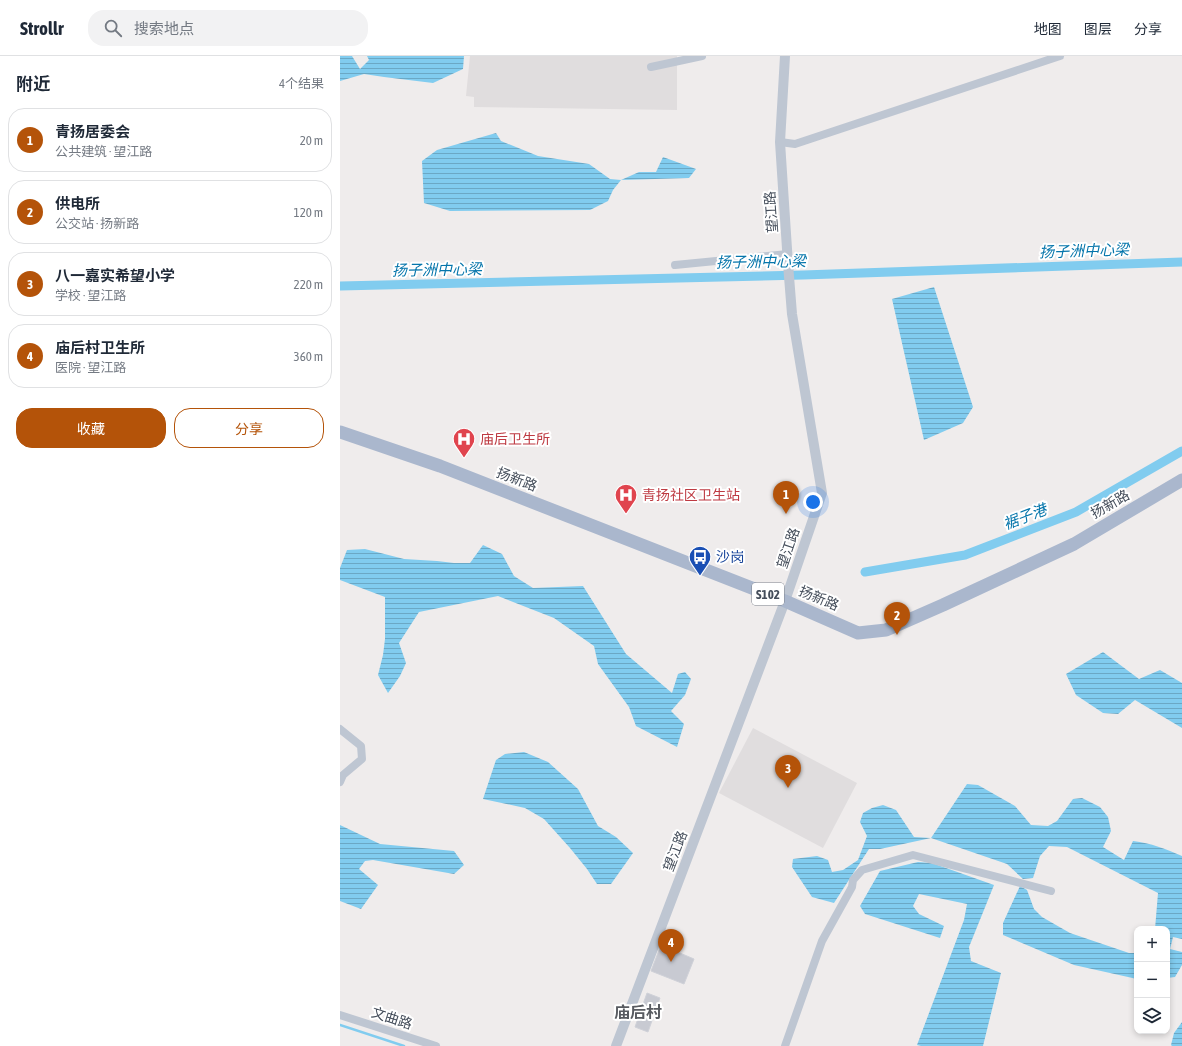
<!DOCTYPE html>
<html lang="zh">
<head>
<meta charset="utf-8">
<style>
	body { margin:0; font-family:"Asap Condensed","Noto Sans SC",sans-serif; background:#f2f2f3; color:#1f2937 }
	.controls { position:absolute; right:12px; bottom:12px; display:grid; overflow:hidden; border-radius:8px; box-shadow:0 2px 6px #0003 }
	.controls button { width:36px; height:36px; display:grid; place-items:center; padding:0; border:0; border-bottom:1px solid #e0e1e3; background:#fff; color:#1f2937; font:20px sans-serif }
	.you { position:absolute; left:473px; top:446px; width:14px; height:14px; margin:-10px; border:3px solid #fff; border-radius:50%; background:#1a73e8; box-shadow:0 0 0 6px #1a73e833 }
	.badge { display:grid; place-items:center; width:26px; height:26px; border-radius:50%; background:#b45309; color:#fff; font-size:13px; font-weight:700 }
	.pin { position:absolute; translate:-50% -33px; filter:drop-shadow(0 1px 2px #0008) }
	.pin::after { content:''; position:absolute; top:21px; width:14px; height:12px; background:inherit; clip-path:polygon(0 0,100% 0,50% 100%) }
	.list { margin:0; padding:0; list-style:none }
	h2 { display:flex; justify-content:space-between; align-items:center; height:52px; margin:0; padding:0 16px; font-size:17px }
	h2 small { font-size:13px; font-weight:400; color:#747a83 }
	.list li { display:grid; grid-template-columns:26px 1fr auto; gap:12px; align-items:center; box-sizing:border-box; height:64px; margin:0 8px 8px; padding:0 8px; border:1px solid #e0e1e3; border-radius:16px }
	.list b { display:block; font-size:15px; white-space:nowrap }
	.list p { margin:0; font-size:13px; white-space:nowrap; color:#747a83 }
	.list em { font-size:13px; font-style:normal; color:#747a83 }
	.actions { display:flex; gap:8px; padding:12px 16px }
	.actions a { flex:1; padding:9px 0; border:1px solid #b45309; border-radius:16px; text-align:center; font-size:14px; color:#b45309 }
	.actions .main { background:#b45309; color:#fff }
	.icon { flex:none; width:22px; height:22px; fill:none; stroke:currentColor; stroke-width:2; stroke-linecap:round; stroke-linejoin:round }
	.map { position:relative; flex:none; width:842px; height:990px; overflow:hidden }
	header { display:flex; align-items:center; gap:24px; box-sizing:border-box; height:56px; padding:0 20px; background:#fff; border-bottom:1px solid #e0e1e3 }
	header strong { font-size:19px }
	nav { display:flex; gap:22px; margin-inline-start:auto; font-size:14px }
	.search { width:280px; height:36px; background:#f2f2f3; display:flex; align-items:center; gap:10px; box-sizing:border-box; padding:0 14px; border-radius:16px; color:#747a83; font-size:15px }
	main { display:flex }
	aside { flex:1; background:#fff }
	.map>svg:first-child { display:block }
</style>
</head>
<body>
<header>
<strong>Strollr</strong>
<div class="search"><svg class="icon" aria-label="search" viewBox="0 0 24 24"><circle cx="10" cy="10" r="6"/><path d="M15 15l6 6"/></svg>搜索地点</div>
<nav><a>地图</a><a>图层</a><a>分享</a></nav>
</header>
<main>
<aside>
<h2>附近<small>4个结果</small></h2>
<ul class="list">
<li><span class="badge">1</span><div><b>青扬居委会</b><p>公共建筑 · 望江路</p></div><em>20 m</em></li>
<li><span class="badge">2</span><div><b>供电所</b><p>公交站 · 扬新路</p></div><em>120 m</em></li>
<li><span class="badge">3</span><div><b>八一嘉实希望小学</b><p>学校 · 望江路</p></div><em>220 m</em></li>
<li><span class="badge">4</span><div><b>庙后村卫生所</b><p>医院 · 望江路</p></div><em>360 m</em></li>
</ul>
<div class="actions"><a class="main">收藏</a><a>分享</a></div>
</aside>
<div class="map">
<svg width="842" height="990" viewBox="0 0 842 990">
	<defs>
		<pattern id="water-rules" width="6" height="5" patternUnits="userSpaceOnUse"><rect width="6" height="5" fill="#81ccef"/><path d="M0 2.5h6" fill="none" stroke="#6ba8c5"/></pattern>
	</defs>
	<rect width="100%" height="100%" fill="#efecec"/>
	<g fill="#e0ddde">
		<polygon points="130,0 337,0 337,54 134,51 134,41 126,40"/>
		<polygon points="413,672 517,727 483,792 379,737"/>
	</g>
	<g fill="url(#water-rules)">
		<polygon points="0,0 12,0 20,13 29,4 27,0 124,0 123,13 93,27 44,21 24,18 0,25"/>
		<polygon points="156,77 161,85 198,100 249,108 270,123 281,124 299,116 316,116 323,101 356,113 349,122 281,124 273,134 268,145 250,154 110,155 84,147 82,105 97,94"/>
		<polygon points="594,231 633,351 623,367 584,384 552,243"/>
		<polygon points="143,489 162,498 174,520 193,532 243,530 286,598 332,637 338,618 345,616 351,623 345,639 331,655 344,668 337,691 296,670 289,651 258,608 254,590 214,562 158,540 79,556 59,587 66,607 60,620 48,637 38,619 43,599 45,583 45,541 0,524 0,512 7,494 25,493 64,503 97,505 114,507 130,507"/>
		<polygon points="763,596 799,623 820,614 842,627 842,672 795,644 778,658 763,657 736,639 726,618"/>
		<polygon points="184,696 208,706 238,733 258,770 276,781 293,797 271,828 257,828 247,813 230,792 204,763 185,752 143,743 156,704 165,698"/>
		<path d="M 627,728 L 638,729 L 675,750 L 691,769 L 708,770 L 717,765 L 733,743 L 742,742 L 760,751 L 768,761 L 771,775 L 763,791 L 784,804 L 793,785 C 811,787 826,793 842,800 L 842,883 L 833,881 L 830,893 L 842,896 L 842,909 L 835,921 L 827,922 L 827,873 L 815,873 L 818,837 L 727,791 L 709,790 L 700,800 L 693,822 L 683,823 L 667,808 L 591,782 L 540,793 L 529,793 L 494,847 L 472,841 L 452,811 L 453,803 L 477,800 L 488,804 L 492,816 L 503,814 L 518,804 L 527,780 L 520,766 L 523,757 L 532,752 L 543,749 L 556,754 L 574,781 L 591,782 Z"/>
		<polygon points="0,769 40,788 114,795 124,809 114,818 33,804 25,805 19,813 38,829 21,853 0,845"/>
		<polygon points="578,806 592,807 654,829 629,891 631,905 661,917 643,990 581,990 577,989 624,864 627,848 579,838 573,850 579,858 604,870 600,882 525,858 520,850 540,815"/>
		<polygon points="680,830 687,834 694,853 702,861 730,877 789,897 797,897 797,923 734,909 663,879 663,867"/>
		<polygon points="842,966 842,990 832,990 831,989 834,977"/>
	</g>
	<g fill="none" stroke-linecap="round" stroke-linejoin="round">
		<polyline stroke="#81ccef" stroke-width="2.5" points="0,969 64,990"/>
		<g stroke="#81ccef" stroke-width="9">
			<polyline points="0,230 463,219 842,206"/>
			<polyline points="525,516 625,499 736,456 842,395"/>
		</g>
	</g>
	<g fill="#c8cad2" stroke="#cfd1d8">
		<polygon points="321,889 354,903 344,928 311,915"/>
		<polygon points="307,937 320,942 308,976 295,971"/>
	</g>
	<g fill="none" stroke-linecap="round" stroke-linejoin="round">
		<g stroke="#bec6d2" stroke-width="8">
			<polyline points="311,11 362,0"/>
			<polyline points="440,86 455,88 720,0"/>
			<polyline points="335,209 448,198"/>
			<polyline points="0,673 21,690 22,703 3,719 0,726"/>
			<polyline points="0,959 96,990"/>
			<polyline points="445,990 482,885 512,831 513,824 522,814 573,799 711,835"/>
		</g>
		<polyline stroke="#bec6d2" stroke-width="10" points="276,990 445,545 482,437 452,258 448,208 440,86 445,0"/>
		<polyline stroke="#aab7cd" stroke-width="13" points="0,376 100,410 445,545 518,577 546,574 603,549 734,488 842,424"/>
	</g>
	<defs>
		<g id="hospital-pin" transform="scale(1.15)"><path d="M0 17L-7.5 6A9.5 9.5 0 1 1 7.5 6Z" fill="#e0444e" stroke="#fff"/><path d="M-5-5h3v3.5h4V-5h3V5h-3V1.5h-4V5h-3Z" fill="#fff"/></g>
		<g id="bus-pin" transform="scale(1.15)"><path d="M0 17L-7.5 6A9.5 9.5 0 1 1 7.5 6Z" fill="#1a4fb4" stroke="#fff"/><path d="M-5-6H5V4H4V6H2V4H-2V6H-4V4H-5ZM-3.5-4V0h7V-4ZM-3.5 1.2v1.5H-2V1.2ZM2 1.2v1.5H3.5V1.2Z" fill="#fff"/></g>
	</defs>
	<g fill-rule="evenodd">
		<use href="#hospital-pin" x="124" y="383"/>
		<use href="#hospital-pin" x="286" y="439"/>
		<use href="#bus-pin" x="360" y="501"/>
	</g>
	<g text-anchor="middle" stroke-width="4" stroke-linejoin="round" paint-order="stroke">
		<rect fill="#fff" stroke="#7c828c" stroke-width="1" x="412" y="527" width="32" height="22" rx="3"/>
		<g font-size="13" font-weight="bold" fill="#444d5a">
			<text x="428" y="543">S102</text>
		</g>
		<g font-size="14" fill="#444d5a" stroke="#fff">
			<text transform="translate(431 156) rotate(-94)" y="5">望江路</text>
			<text transform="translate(177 423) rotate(21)" y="5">扬新路</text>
			<text transform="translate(770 448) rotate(-30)" y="5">扬新路</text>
			<text transform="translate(448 492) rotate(-71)" y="5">望江路</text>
			<text transform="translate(479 542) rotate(23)" y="5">扬新路</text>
			<text transform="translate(335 795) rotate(-69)" y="5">望江路</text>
			<text transform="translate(52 962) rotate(18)" y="5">文曲路</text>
		</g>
		<g font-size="14" fill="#be3a42" stroke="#fff" text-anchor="start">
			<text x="140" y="388">庙后卫生所</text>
			<text x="302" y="444">青扬社区卫生站</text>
		</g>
		<g font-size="14" fill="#164399" stroke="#fff" text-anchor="start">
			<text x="376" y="506">沙岗</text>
		</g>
		<g font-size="15" font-style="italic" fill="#0575ab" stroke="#fff">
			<text transform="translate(744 195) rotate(-2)" y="5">扬子洲中心梁</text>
			<text transform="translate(421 206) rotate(-1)" y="5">扬子洲中心梁</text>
			<text transform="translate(97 214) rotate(-1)" y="5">扬子洲中心梁</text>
			<text transform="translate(685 461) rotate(-21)" y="5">裾子港</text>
		</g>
		<g font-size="16" font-weight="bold" fill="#585b61" stroke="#fff">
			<text x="298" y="962">庙后村</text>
		</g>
	</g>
</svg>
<div class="controls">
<button>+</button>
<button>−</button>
<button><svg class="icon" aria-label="layers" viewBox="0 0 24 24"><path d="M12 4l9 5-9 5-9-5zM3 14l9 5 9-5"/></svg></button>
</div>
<div class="you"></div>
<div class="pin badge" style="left:446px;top:458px">1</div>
<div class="pin badge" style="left:557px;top:579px">2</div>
<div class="pin badge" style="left:448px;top:732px">3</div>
<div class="pin badge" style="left:331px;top:906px">4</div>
</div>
</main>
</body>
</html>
